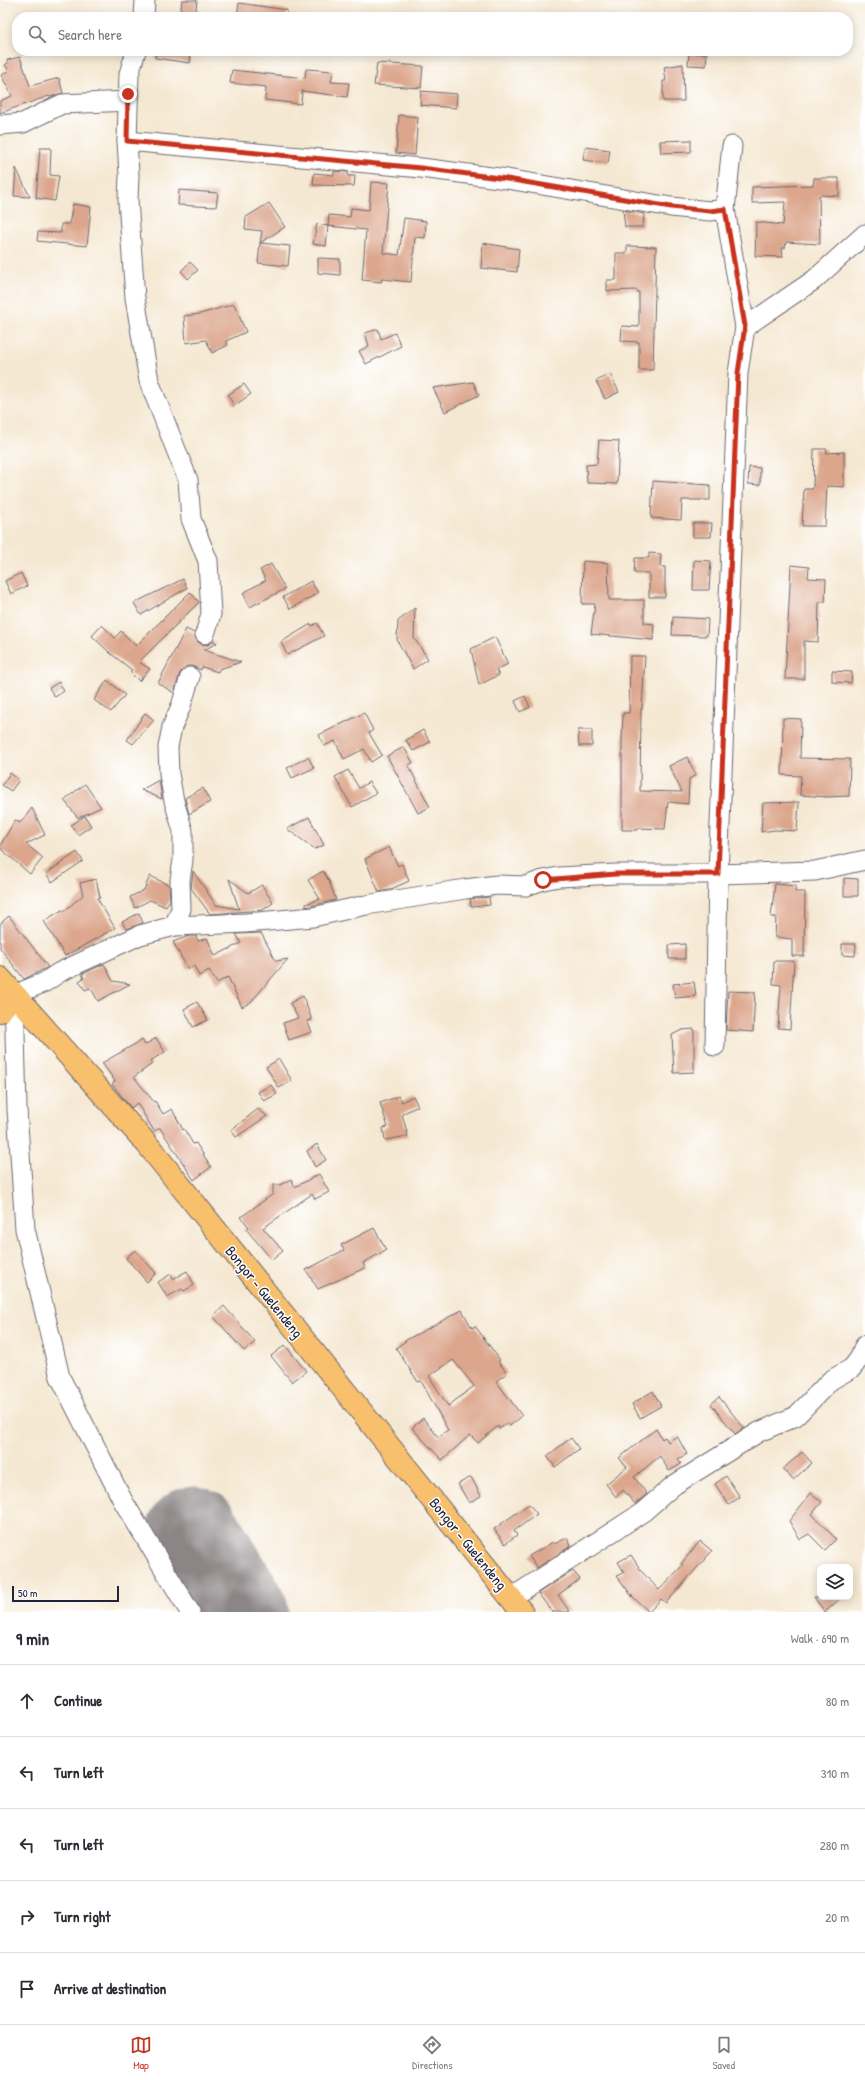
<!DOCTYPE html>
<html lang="en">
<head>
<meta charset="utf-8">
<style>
	body { margin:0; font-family:"Patrick Hand",sans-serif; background:#f2f2f3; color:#2b2b33 }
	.controls { position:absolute; right:12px; bottom:12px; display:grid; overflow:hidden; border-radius:8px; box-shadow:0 2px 10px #0003 }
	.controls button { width:36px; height:36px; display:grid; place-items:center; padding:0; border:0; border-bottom:1px solid #e1e1e2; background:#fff; color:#2b2b33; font:20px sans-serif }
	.scale { position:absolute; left:12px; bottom:10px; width:107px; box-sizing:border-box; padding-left:4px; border:2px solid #22223b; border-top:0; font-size:11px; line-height:14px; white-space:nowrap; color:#22223b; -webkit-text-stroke:3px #fff; paint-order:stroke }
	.stop { position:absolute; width:12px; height:12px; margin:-9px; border:3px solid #c8321e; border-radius:50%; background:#fff }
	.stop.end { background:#c8321e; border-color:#fff; box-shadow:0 1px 4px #0008 }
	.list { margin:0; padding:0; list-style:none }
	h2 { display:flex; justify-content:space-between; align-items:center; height:52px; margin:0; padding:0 16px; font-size:17px }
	h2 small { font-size:13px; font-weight:400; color:#7c7c81 }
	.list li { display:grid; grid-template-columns:26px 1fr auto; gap:12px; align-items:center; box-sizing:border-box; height:72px; padding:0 16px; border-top:1px solid #e1e1e2 }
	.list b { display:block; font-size:15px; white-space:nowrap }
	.list em { font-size:13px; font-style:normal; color:#7c7c81 }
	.icon { flex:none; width:22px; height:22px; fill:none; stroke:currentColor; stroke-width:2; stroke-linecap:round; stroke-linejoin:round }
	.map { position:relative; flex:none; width:865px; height:1612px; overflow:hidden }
	.search { position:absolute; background:#fff; box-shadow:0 2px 10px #0003; left:12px; right:12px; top:12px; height:44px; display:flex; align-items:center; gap:10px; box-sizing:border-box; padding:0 14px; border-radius:16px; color:#7c7c81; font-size:15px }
	.sheet { height:412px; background:#fff }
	nav { display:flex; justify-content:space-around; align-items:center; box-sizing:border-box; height:56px; border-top:1px solid #e1e1e2; background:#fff; font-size:11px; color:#7c7c81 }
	nav a { display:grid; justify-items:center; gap:2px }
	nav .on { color:#c8321e }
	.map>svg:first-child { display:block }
</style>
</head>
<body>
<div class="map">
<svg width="865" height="1612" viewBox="0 0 865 1612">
	<rect width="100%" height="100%" fill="#fff"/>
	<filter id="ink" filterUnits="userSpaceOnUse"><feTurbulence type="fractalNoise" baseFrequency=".025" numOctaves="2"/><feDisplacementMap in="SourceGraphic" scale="8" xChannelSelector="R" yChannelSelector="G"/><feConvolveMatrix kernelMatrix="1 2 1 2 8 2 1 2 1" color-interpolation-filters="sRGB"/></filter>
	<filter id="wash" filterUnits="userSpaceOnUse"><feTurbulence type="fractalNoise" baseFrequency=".012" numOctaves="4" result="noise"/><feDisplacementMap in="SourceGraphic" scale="16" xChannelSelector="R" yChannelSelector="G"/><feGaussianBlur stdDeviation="0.9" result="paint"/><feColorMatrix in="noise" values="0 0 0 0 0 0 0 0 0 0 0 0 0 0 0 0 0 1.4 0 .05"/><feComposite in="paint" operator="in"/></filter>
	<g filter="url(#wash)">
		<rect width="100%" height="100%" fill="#f5e8d2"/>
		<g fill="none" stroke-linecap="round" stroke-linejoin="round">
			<polyline stroke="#8c8586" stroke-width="97" points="194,1535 240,1612"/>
		</g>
		<g id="blocks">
			<g fill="#dca68c" fill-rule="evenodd">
				<polygon points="182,0 197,0 195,17 180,17"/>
				<polygon points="239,3 287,10 286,17 237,15"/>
				<polygon points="156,51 191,51 190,63 155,58"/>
				<polygon points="689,53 707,54 706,66 688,65"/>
				<polygon points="20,57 30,86 59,78 63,93 49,97 49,96 0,113 0,101 12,96 1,75 9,71 5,65 8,63 7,60"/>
				<polygon points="377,63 423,66 421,88 374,85"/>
				<polygon points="683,64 684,101 663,101 663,81 666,81 664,67"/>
				<polygon points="306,69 333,71 331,82 349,83 347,97 302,91 301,104 265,100 266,87 230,83 232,70 305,78"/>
				<polygon points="421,91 457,94 456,108 420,105"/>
				<polygon points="399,115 418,117 415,155 396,153"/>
				<polygon points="691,140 691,152 661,153 660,141"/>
				<polygon points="585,147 610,150 608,163 583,160"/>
				<polygon points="40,148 51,148 50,175 59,176 55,201 36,198"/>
				<polygon points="16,168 30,197 14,196"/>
				<polygon points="334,171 348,172 348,176 355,176 354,186 313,185 314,173 334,175"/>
				<polygon points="814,178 839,178 839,196 819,195 820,244 786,242 785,248 782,248 783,257 755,256 756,222 783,225 785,202 752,203 752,187 813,185"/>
				<polygon points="371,182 389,183 383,253 399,255 404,218 426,221 425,238 415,237 411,282 382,279 381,282 362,280 366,230 328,226 329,215 350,217 351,208 369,210"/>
				<polygon points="179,190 218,193 216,207 178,205"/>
				<polygon points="269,203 285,227 260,243 262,231 245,229 246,217"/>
				<polygon points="73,204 91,207 87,246 37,241 38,232 61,233 61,224 69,224"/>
				<polygon points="623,210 644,214 643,227 625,227"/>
				<polygon points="317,224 328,226 326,246 313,244"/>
				<polygon points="260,243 290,246 288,266 258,263"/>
				<polygon points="483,243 519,249 517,272 481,268"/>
				<polygon points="627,246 656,247 653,370 639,370 639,342 621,341 622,326 639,327 639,292 637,292 637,290 607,291 607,280 616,280 616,253 627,253"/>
				<polygon points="318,258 340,259 340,275 318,273"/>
				<polygon points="190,262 198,270 188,279 181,271"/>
				<polygon points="234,304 246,332 226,341 228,345 212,353 206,340 186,343 184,316 200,314"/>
				<polygon points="378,329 381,339 395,333 401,346 366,364 359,351 369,346 365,333"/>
				<polygon points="610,374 619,392 605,399 596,381"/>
				<polygon points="473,382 479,395 445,412 433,388"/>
				<polygon points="244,384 251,394 234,406 228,395"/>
				<polygon points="599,440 619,441 617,484 587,483 586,465 597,464"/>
				<polygon points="814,449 827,449 826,453 844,452 844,487 827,486 825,526 802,526 804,489 813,489"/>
				<polygon points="749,467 760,468 760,485 748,484"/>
				<polygon points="653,481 710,485 710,500 682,500 681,520 651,518"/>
				<polygon points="693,523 712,523 711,537 693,537"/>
				<polygon points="649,553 661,554 660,567 665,567 665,597 649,597 649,573 634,573 635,558 649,558"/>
				<polygon points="694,560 711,561 709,590 693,590"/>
				<polygon points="583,561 608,563 609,600 644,600 644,623 654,624 653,640 591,634 595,604 582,604"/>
				<polygon points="271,564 285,589 250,607 243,593 266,580 260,570"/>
				<polygon points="791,565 809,567 808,578 826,579 825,602 819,602 818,642 804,641 804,679 785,679"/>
				<polygon points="21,573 27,586 11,594 5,581"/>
				<polygon points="183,579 187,588 141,615 134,603"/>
				<polygon points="311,581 318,593 290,609 283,597"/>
				<polygon points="190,592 199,602 139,662 150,669 139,681 130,672 132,670 110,653 92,636 102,625 115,638 121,631 136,646"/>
				<polygon points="415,608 414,638 428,659 413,669 397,640 398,621"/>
				<polygon points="673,617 708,619 707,636 672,635"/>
				<polygon points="317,623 324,636 287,655 281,642 311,624 312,626"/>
				<polygon points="186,629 194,633 197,641 201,644 208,645 213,641 217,643 204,650 241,662 219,669 218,672 202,667 201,670 192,666 187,666 180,673 174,693 158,683"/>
				<polygon points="495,637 508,664 496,670 499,675 479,685 471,649"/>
				<polygon points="630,656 645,656 642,709 641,709 640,791 682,792 669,766 687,757 696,775 689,779 688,804 668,802 665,829 638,828 638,830 622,830 622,739 623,713 629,713"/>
				<polygon points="832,671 852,672 851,683 832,682"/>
				<polygon points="107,680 125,695 111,712 94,700"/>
				<polygon points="59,682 64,691 55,697 49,688"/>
				<polygon points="525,696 530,707 520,712 515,701"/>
				<polygon points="145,713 154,720 133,744 127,740"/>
				<polygon points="364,713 373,730 369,733 382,755 371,762 364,749 344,759 335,741 324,746 319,735"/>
				<polygon points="783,718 801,719 800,758 850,759 849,796 827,797 800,795 801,776 782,775"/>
				<polygon points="423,730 430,742 413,751 406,740"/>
				<polygon points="578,730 592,730 592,746 579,746"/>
				<polygon points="404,747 413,763 408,765 430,807 418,813 387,756"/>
				<polygon points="308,757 314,768 292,778 287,768"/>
				<polygon points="348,770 359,788 369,782 376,793 352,807 335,777"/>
				<polygon points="10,773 19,780 11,791 2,785"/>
				<polygon points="159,780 162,799 141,790"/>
				<polygon points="85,784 101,807 78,818 64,800"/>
				<polygon points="203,788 210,802 189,814 185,798"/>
				<polygon points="799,802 797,831 775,830 761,832 763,803"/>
				<polygon points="32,808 45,835 26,844 43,858 30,874 0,848 0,846 15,820 20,823"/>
				<polygon points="85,816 91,826 78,835 71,825"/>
				<polygon points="309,817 324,845 315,849 287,829"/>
				<polygon points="389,847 398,866 402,864 409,881 389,890 379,892 365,859"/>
				<polygon points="77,852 83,861 52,882 46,874"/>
				<polygon points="193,871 216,905 239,909 229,879 248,893 262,885 273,903 263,910 210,914 191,888"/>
				<polygon points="323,871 329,881 336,900 306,907 306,904 320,899 308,880"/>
				<polygon points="150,876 169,885 170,900 166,907 150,900 135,908 130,897 144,890"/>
				<polygon points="844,878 858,879 858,896 844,896"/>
				<polygon points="96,879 100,898 97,898 115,928 65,956 44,921 62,910 63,912 83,895 80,883"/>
				<polygon points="775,884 796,886 795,892 805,892 804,956 792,956 792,939 775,937 776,917 771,917"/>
				<polygon points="489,897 490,905 471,907 470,899"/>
				<polygon points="139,913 143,923 126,929 122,922"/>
				<polygon points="9,916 48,967 24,979 0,948 0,924"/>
				<polygon points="261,933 276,961 288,959 251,1002 242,1007 228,977 217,983 209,970 199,976 194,966 188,969 173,942 189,936 196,936 198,941 207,938 215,956 241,943 236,934"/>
				<polygon points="685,944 685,959 669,959 669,945"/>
				<polygon points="842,944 856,944 855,956 842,955"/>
				<polygon points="774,961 794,961 790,1029 778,1028 781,985 773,984"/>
				<polygon points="104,964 113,981 130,984 98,1001 92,990 90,988 85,990 79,981 84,978 82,974"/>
				<polygon points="694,982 696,996 675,998 673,984"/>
				<polygon points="728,991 755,992 753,1032 726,1030"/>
				<polygon points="303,996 312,1020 307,1021 312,1032 289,1040 283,1023 298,1018 290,1003"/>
				<polygon points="197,1002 208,1020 193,1027 184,1009"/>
				<polygon points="694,1029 694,1072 674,1073 672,1035 682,1030"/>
				<polygon points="156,1038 165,1052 150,1061 152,1064 134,1077 154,1102 155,1101 163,1114 172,1109 183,1130 184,1129 193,1144 196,1143 211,1167 194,1180 160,1128 154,1131 137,1103 131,1108 112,1084 115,1081 102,1063 142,1040 145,1045"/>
				<polygon points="279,1059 292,1081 279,1088 266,1067"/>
				<polygon points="271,1085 277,1094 264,1101 258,1092"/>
				<polygon points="399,1096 402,1102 413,1096 418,1106 402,1114 408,1136 385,1140 383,1128 388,1127 380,1103"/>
				<polygon points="258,1109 267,1116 236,1137 231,1130"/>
				<polygon points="317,1144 326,1160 315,1167 307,1151"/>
				<polygon points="319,1174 329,1192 315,1199 312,1194 263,1228 283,1251 272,1260 246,1229 249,1227 241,1217 273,1194 273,1185 280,1185 291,1179 295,1187"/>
				<polygon points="374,1228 386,1250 363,1263 365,1268 318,1289 306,1270 344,1250 341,1245"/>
				<polygon points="135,1250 156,1273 147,1282 126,1258"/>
				<polygon points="187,1271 194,1285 184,1291 182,1289 167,1297 158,1282 171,1274 173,1279"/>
				<polygon points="224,1306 255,1342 244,1351 213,1316"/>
				<path d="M 462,1310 L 472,1328 L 475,1326 L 500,1360 L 498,1361 L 507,1373 L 496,1381 L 522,1416 L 510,1426 L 508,1423 L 499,1429 L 498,1426 L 478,1443 L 470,1435 L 442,1460 L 412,1428 L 423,1418 L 438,1437 L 448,1430 L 421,1381 L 418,1382 L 396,1348 L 408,1339 ZM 453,1360 L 474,1386 L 448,1406 L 429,1376 Z"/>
				<polygon points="285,1345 306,1371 292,1382 271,1356"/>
				<polygon points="653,1391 661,1406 640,1418 632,1404"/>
				<polygon points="719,1397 744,1428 735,1434 711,1404"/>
				<polygon points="656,1429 662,1439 665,1437 668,1442 677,1436 687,1454 678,1459 681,1464 669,1471 660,1456 634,1477 647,1494 635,1504 623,1490 616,1497 606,1484 627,1467 619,1458"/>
				<polygon points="571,1438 579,1449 555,1467 547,1456"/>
				<polygon points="802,1452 812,1463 793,1480 783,1469"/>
				<polygon points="726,1476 740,1497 729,1505 715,1484"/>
				<polygon points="471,1477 481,1496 469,1503 458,1484"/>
				<polygon points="811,1493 822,1502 812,1514 836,1539 825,1550 809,1534 800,1539 789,1521"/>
				<polygon points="529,1504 537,1514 514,1531 517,1535 505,1544 494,1529"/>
				<polygon points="567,1538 571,1546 537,1568 529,1556 553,1542 554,1544"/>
				<polygon points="700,1541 712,1551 666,1603 661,1599 649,1612 631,1595 617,1576 624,1572 618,1562 631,1555 642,1572 659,1590 683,1565 681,1564"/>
				<polygon points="573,1571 580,1579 558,1595 570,1612 552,1612 538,1593"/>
				<polygon points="814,1597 842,1597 825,1612"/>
			</g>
		</g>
	</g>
	<g filter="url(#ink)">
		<use href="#blocks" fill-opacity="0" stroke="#6c6770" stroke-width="1"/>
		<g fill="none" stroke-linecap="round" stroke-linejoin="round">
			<g stroke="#6c6770" stroke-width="21">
				<g id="minor">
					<polyline points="144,17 145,0"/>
					<polyline points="136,51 129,74 127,141 129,175 128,200 135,298 149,381 188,480 191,519 208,561 211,614 205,634"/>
					<polyline points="0,125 23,123 62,104 128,101"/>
					<polyline points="127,141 421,168 507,179 671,207 710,211 725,209"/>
					<polyline points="732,146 725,209 745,327"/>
					<polyline points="174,926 181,909 180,880 183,860 183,831 174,801 169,774 168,747 172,727 181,706 190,677"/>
					<polyline points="715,1046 718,874 738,373 745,327 814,280 865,234"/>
					<polyline points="511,1598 643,1512 674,1485 759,1432 796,1416 831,1380 852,1368 859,1359 865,1345"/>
					<polyline points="190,1612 123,1501 60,1377 25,1229 17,1109 14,995 45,982 60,972 140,935 174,926 246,923 313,917 366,905 465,889 497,885 526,886 543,880 559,877 616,874 718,874 815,871 865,860"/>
				</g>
			</g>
			<g stroke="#6c6770" stroke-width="24">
				<polyline id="major" points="0,1011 14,995"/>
			</g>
			<g stroke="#6c6770" stroke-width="24">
				<polyline id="highway" points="0,978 147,1144 522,1612"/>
			</g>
			<use href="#minor" stroke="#fff" stroke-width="19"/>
			<use href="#major" stroke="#f8bf6c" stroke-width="22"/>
			<use href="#highway" stroke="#f8bf6c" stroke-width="22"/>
		</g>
	</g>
	<g fill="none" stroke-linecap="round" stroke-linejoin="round" filter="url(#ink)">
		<polyline stroke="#c8321e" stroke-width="5" points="128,94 127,141 421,168 507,179 671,207 710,211 725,209 745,326 738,373 718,874 616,874 543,880"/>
	</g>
	<g text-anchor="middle" stroke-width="3" stroke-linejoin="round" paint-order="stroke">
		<g font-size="15" fill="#22223b" stroke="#fff">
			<text transform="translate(264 1292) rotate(51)" y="5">Bongor - Guelendeng</text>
			<text transform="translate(468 1544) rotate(51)" y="5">Bongor - Guelendeng</text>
		</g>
	</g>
</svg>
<div class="controls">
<button><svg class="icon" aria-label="layers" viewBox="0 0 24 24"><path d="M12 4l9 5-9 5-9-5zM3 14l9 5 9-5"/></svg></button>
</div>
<div class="scale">50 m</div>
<div class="stop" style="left:543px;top:880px"></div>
<div class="stop end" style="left:128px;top:94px"></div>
<div class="search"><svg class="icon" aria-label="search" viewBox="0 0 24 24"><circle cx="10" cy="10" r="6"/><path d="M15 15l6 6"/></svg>Search here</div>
</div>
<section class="sheet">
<h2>9 min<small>Walk · 690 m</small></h2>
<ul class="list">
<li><svg class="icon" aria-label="ahead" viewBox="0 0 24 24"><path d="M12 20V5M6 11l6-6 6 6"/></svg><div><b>Continue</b></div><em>80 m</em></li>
<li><svg class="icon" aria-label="left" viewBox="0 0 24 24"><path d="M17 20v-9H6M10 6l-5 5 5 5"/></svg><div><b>Turn left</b></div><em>310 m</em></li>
<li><svg class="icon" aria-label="left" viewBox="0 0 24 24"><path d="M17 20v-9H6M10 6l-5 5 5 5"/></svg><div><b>Turn left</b></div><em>280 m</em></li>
<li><svg class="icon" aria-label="right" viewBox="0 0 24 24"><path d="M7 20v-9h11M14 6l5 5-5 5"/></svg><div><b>Turn right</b></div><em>20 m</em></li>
<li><svg class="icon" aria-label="arrive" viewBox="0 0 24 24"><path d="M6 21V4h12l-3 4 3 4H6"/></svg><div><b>Arrive at destination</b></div></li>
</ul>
</section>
<nav>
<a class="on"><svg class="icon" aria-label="map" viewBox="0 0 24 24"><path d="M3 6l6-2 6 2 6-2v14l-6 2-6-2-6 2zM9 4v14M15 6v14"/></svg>Map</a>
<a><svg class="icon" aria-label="directions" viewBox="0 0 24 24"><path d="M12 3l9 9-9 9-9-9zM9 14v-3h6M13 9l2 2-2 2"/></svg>Directions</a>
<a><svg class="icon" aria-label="saved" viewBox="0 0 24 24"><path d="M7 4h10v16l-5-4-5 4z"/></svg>Saved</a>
</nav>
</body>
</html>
